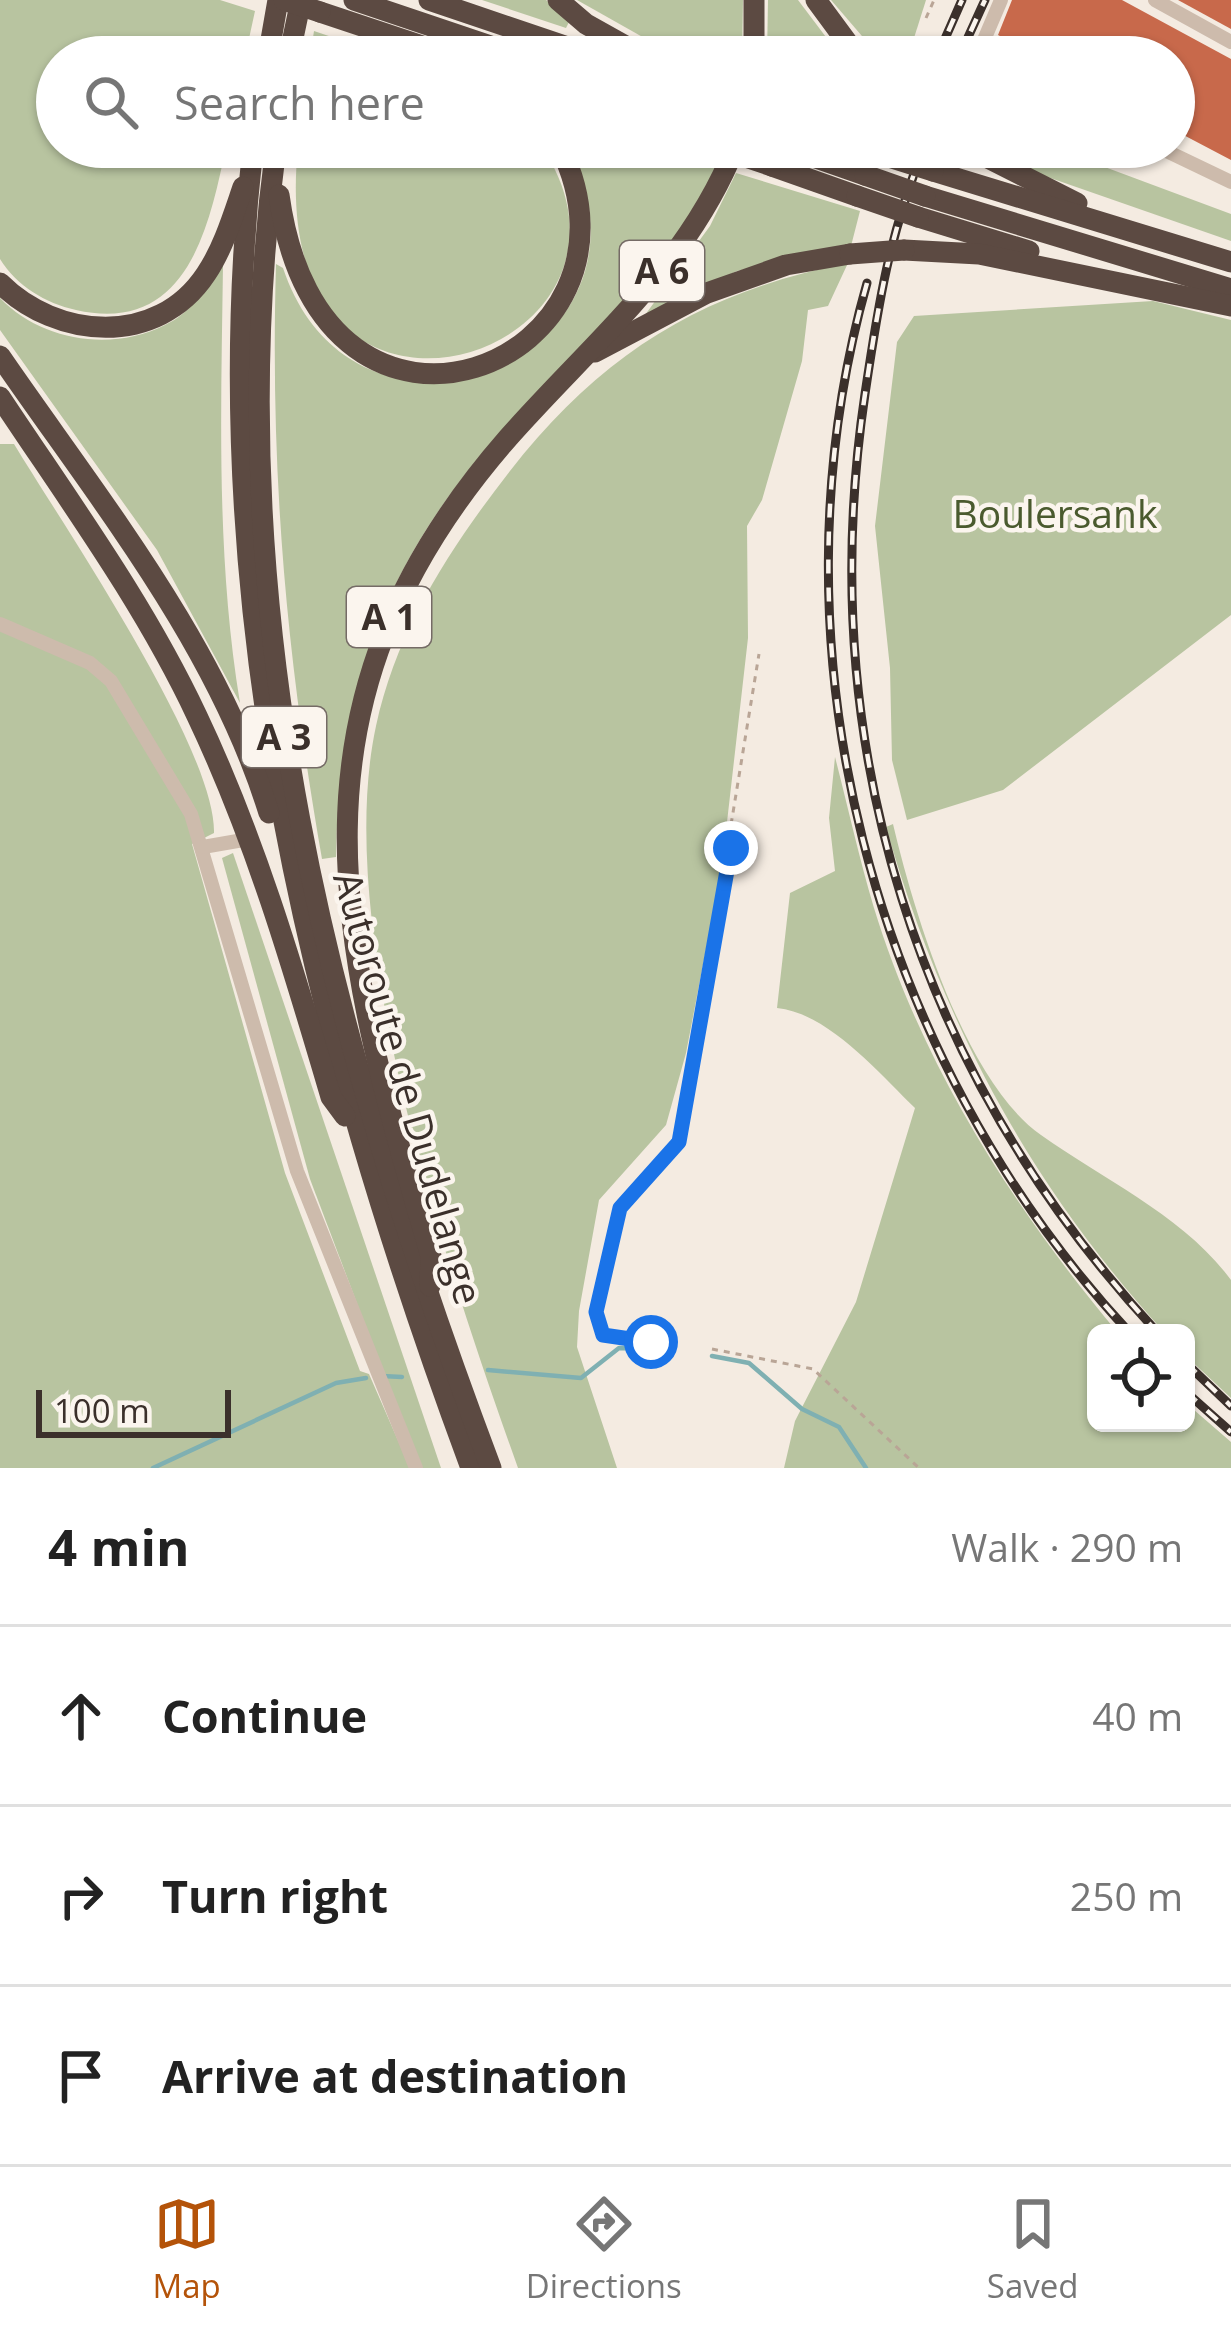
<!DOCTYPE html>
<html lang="en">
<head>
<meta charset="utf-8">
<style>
	body { margin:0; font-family:"Open Sans",sans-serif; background:#f6f6f6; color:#222 }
	.controls { position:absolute; right:36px; bottom:36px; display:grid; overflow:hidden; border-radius:18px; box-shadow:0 3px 9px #0004 }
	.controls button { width:108px; height:108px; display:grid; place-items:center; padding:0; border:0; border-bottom:3px solid #e0e0e0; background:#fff; color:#222; font:60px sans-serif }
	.scale { position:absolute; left:36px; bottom:30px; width:195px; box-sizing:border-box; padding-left:12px; border:6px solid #3b302b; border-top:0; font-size:33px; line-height:42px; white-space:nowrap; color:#3b302b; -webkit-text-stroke:9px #fbf5ee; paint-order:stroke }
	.stop { position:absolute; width:36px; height:36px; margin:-27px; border:9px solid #1a73e8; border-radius:50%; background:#fff }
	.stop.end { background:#1a73e8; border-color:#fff; box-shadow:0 3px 12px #0008 }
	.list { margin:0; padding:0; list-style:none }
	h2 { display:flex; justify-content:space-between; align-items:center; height:156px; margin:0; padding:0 48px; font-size:51px }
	h2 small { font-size:39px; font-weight:400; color:#767676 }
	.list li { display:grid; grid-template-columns:78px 1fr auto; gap:36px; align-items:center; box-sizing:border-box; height:180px; padding:0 48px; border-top:3px solid #e0e0e0 }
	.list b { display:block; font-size:45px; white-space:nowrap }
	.list em { font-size:39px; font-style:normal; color:#767676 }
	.icon { flex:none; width:66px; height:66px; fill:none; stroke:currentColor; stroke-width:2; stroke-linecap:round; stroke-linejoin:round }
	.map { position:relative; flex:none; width:1231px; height:1468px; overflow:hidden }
	.search { position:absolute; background:#fff; box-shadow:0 3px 9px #0004; left:36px; right:36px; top:36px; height:132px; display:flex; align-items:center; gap:30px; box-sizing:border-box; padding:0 42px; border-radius:66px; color:#767676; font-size:45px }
	.sheet { height:696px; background:#fff }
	nav { display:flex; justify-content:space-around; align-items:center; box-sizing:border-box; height:168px; border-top:3px solid #e0e0e0; background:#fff; font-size:33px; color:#767676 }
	nav a { display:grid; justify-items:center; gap:6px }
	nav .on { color:#b45309 }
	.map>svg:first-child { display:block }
</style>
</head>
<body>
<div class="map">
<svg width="1231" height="1468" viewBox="0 0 1231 1468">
	<rect width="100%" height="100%" fill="#f4ebe1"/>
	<g fill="#b8c4a0">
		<path d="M 0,0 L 220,0 L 255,11 L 245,57 L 57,57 L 57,147 L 226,147 C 209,228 187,335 76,310 C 45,303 17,286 0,259 Z"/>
		<polygon points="482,0 546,0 570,20 566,28"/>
		<polygon points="577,0 743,0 742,57 678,57"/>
		<polygon points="768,0 798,0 841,57 767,57"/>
		<polygon points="831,0 926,0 908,57 880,57"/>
		<polygon points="314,31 382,54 389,57 310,57"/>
		<path d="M 298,147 L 542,147 C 679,355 262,494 298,147 Z"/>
		<path d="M 569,147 L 665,147 L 718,167 C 666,268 581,344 505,427 C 388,557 338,683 336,857 L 322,859 C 286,653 270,473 276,264 L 283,268 C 356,486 676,359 569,147 Z"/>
		<polygon points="981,147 1051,147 1231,214 1231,241 1013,165"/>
		<polygon points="736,173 860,211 851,246 737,271 645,315 710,226"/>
		<path d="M 848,263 L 828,306 L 808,310 L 802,361 L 762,500 L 747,526 L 748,638 L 722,866 L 686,1053 L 666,1125 L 599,1200 L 579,1311 L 577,1347 L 617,1468 L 518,1468 C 448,1272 332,930 376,726 C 397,629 450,548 510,471 C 602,353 702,292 848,263 Z"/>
		<path d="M 223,265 C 221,412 216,557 240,703 L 157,550 L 0,330 L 0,298 C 41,341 112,352 165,325 C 191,313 207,287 223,265 Z"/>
		<polygon points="1153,301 1231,320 1231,615 1003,790 907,820 892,760 890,668 875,526 897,342 914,316"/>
		<path d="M 0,444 L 14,444 C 63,525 216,749 214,833 L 192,844 L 285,1173 L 360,1371 L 369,1374 L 410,1468 L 0,1468 Z"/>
		<path d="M 835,757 C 848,807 859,858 874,908 C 922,1065 1013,1208 1118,1333 L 1096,1333 L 1096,1423 L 1186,1423 L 1186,1403 L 1231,1442 L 1231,1468 L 784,1468 L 795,1421 L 856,1302 L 915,1108 C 879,1073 828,1013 777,1008 L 790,893 L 835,871 L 829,818 Z"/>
		<path d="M 893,824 C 914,913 965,1082 1041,1135 C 1104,1180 1184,1216 1231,1280 L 1231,1398 L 1186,1356 L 1186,1333 L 1165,1333 C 1029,1185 941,1019 886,827 Z"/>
		<polygon points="233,853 441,1468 419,1468 310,1179 222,858"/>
	</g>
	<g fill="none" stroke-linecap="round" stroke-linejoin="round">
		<g stroke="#7fb0b2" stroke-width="4.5">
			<polyline points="712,1356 749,1363 802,1409 839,1427 866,1468"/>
			<polyline points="488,1370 581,1378 619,1348 671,1349"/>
			<polyline points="382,1376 402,1377"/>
			<polyline points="153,1468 336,1383 366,1378"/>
		</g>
	</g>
	<g fill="#c8694b">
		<polygon points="1012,0 1122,0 1231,59 1231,160 1174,130 1174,57 1039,57 998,35"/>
		<polygon points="1178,0 1231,0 1231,29"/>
	</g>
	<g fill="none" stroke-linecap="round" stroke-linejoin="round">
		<g stroke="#b9a596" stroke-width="3" stroke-dasharray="6 6" stroke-linecap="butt">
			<polyline points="926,18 934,0"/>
			<polyline points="673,1345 603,1335 596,1312 620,1208 679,1142 759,654"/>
			<polyline points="712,1349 813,1369 919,1468"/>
		</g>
		<g stroke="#cdbbac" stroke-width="14">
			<polyline points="1155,0 1231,42"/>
			<polyline points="993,57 981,47 1001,0"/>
			<polyline points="1158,147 1231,182"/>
			<polyline points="0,624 90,663 111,681 191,814 297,1171 416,1468"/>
			<polyline points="203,847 249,839"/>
		</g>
		<g stroke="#5c4a42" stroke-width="21">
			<polyline points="354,0 523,57"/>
			<polyline points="429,0 597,57"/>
			<polyline points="558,0 586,24 645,57"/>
			<polyline points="816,0 858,57"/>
			<polyline points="320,12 455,57"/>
			<polyline points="268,57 278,0"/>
			<polyline points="289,57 301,0"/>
			<polyline points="754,57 754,0"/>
			<path d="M 253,147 C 201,602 314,1045 471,1468"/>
			<path d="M 276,147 C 214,608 330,1040 491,1468"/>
			<polyline points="785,147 865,175"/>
			<polyline points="966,147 1077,203"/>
			<polyline points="772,166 857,196"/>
			<polyline points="933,171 1231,262"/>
			<path d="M 279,195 C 321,504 666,362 560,147"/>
			<polyline points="925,196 1231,289"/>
			<polyline points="918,217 1029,251"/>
			<polyline points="904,250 979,254 1231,306"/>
			<path d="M 0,283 C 56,339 157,348 206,274 C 223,249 233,216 243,187"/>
			<polyline points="595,352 707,293 786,265 850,254"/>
			<path d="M 0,356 C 99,500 217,644 269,813"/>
			<path d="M 0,397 C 69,501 144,603 197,716 C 255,838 293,968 331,1097 L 345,1116"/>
			<path d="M 430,1286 L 431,1256 C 339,944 274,706 508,438 C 590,345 688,266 735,147"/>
		</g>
		<g stroke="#3b302b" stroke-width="9">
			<g id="rail">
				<polyline points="937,57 962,0"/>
				<polyline points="959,57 985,0"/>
				<path d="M 924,147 C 889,237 879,299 865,394 C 813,745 917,1074 1158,1333"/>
				<path d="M 867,283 C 764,648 872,1056 1130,1333"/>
				<polyline points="1186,1363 1231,1406"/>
				<polyline points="1186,1392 1231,1432"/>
			</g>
		</g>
		<use href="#rail" stroke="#fbf5ee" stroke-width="4.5" stroke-dasharray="14" stroke-linecap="butt"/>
		<g stroke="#5c4a42" stroke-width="21">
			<polyline points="284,0 320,12"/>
			<polyline points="716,147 772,166"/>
			<polyline points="873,152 933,171"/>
			<polyline points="865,175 925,196"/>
			<polyline points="857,196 918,217"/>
			<polyline points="850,254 904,250"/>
		</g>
	</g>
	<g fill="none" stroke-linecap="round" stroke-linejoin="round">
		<polyline stroke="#1a73e8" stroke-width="15" points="651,1342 603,1335 596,1312 620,1208 679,1142 731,848"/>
	</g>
	<g text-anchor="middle" stroke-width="9" stroke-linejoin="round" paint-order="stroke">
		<g fill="#fbf5ee" stroke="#756b66" stroke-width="3">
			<rect x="620" y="241" width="84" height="60" rx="9"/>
			<rect x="347" y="587" width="84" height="60" rx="9"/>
			<rect x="242" y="707" width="84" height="60" rx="9"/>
		</g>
		<g font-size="36" font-weight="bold" fill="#3b302b">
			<text x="662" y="284">A 6</text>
			<text x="389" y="630">A 1</text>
			<text x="284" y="750">A 3</text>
		</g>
		<g font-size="39" fill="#4a5a2e" stroke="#fbf5ee">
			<text x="1055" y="528">Boulersank</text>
		</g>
		<g font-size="39" fill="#3b302b" stroke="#fbf5ee">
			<text transform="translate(408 1088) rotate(74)" y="14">Autoroute de Dudelange</text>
		</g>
	</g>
</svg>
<div class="controls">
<button><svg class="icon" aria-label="locate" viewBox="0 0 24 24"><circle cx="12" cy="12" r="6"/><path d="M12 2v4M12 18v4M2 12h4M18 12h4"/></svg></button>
</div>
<div class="scale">100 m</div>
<div class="stop" style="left:651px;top:1342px"></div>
<div class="stop end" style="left:731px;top:848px"></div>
<div class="search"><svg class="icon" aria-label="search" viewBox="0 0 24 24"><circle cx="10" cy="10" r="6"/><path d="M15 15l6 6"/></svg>Search here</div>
</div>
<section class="sheet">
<h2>4 min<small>Walk · 290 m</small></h2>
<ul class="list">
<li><svg class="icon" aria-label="ahead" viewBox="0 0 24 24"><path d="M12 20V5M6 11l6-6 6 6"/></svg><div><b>Continue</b></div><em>40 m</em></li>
<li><svg class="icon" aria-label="right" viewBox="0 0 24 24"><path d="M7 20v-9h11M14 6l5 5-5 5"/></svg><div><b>Turn right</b></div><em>250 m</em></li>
<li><svg class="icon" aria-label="arrive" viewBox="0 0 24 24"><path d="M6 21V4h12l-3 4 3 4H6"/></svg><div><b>Arrive at destination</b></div></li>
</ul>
</section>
<nav>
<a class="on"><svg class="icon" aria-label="map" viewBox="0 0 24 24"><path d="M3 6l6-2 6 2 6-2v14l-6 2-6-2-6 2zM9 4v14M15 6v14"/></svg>Map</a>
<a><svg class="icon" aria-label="directions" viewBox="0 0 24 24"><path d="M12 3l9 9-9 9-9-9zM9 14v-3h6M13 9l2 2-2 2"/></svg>Directions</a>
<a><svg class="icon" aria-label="saved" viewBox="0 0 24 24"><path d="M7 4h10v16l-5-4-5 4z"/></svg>Saved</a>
</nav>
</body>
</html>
